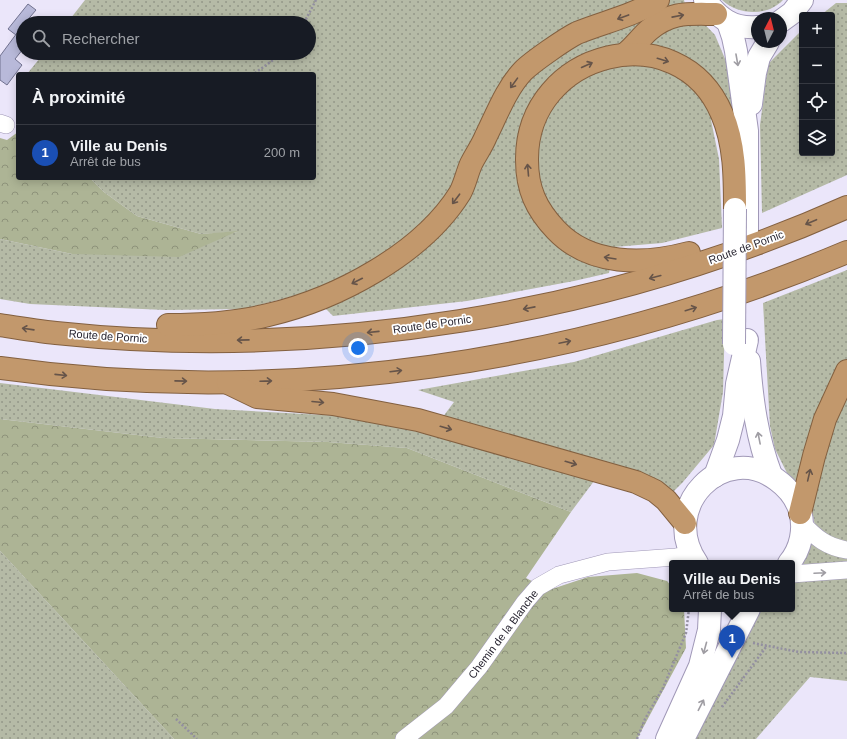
<!DOCTYPE html>
<html lang="fr">
<head>
<meta charset="utf-8">
<style>
	body { margin:0; font-family:Helvetica,sans-serif; background:#20242c; color:#f1f3f6 }
	.controls { position:absolute; right:12px; top:12px; display:grid; overflow:hidden; border-radius:4px; box-shadow:0 2px 10px #0003 }
	.controls button { width:36px; height:36px; display:grid; place-items:center; padding:0; border:0; border-bottom:1px solid #363941; background:#171b24; color:#f1f3f6; font:20px sans-serif }
	.compass { position:absolute; left:751px; top:12px; width:36px; height:36px; border-radius:50%; background:#171b24; box-shadow:0 2px 10px #0003; rotate:7deg }
	.you { position:absolute; left:358px; top:348px; width:14px; height:14px; margin:-10px; border:3px solid #fff; border-radius:50%; background:#1a73e8; box-shadow:0 0 0 6px #1a73e833 }
	.badge { display:grid; place-items:center; width:26px; height:26px; border-radius:50%; background:#7c3aed; color:#fff; font-size:13px; font-weight:700 }
	.pin { position:absolute; translate:-50% -33px; filter:drop-shadow(0 1px 2px #0008) }
	.pin::after { content:''; position:absolute; top:21px; width:14px; height:12px; background:inherit; clip-path:polygon(0 0,100% 0,50% 100%) }
	.popup { position:absolute; left:669px; top:560px; width:126px; height:52px; box-sizing:border-box; display:grid; place-content:center; border-radius:4px; background:#171b24; filter:drop-shadow(0 1px 3px #0005); font-size:13px; white-space:nowrap; color:#9ea1a6 }
	.popup b { font-size:15px; color:#f1f3f6 }
	.popup::after { content:''; position:absolute; left:50%; top:100%; margin-left:-8px; border:8px solid transparent; border-top-color:#171b24 }
	.list { margin:0; padding:0; list-style:none }
	h2 { display:flex; justify-content:space-between; align-items:center; height:52px; margin:0; padding:0 16px; font-size:17px }
	h2 small { font-size:13px; font-weight:400; color:#9ea1a6 }
	.list li { display:grid; grid-template-columns:26px 1fr auto; gap:12px; align-items:center; box-sizing:border-box; height:56px; padding:0 16px; border-top:1px solid #363941 }
	.list b { display:block; font-size:15px; white-space:nowrap }
	.list p { margin:0; font-size:13px; white-space:nowrap; color:#9ea1a6 }
	.list em { font-size:13px; font-style:normal; color:#9ea1a6 }
	.icon { flex:none; width:22px; height:22px; fill:none; stroke:currentColor; stroke-width:2; stroke-linecap:round; stroke-linejoin:round }
	.map { position:relative; flex:none; width:847px; height:739px; overflow:hidden }
	.search { position:absolute; background:#171b24; box-shadow:0 2px 10px #0003; left:16px; top:16px; width:300px; height:44px; display:flex; align-items:center; gap:10px; box-sizing:border-box; padding:0 14px; border-radius:22px; color:#9ea1a6; font-size:15px }
	.panel { position:absolute; background:#171b24; box-shadow:0 2px 10px #0003; left:16px; top:72px; width:300px; height:108px; border-radius:4px }
	.map>svg:first-child { display:block }
</style>
</head>
<body>
<div class="map">
<svg width="847" height="739" viewBox="0 0 847 739">
	<defs>
		<pattern id="grass-dots" width="8" height="8" patternUnits="userSpaceOnUse"><rect width="8" height="8" fill="#b5baa6"/><path d="M2 2h.1M6 6h.1" fill="none" stroke="#939788" stroke-width="1.8" stroke-linecap="round"/></pattern>
		<pattern id="forest-crowns" width="20" height="18" patternUnits="userSpaceOnUse"><rect width="20" height="18" fill="#adb495"/><path d="M2 6a3 3 0 1 1 6 0M12 15a3 3 0 1 1 6 0" fill="none" stroke="#8d927a"/></pattern>
	</defs>
	<rect width="100%" height="100%" fill="#ebe6fa"/>
	<g fill="url(#grass-dots)">
		<polygon points="85,0 684,0 685,4 715,35 728,66 734,108 711,120 719,159 722,228 662,243 614,247 609,273 574,281 467,301 333,316 309,292 243,309 165,310 30,304 0,299 0,239 72,254 237,232 201,234 137,216 104,192 90,178 314,178 314,74 27,74 44,53 309,53 309,23 67,23"/>
		<path d="M 722,0 L 783,0 C 767,17 738,15 722,0 Z"/>
		<polygon points="836,3 847,3 847,175 762,213 760,125 768,64 802,30 802,153 832,153 832,15 821,15"/>
		<polygon points="847,270 847,681 810,677 756,739 690,739 757,609 792,609 792,584 807,553 815,526 810,500 788,475 775,449 770,426 763,303"/>
		<polygon points="725,319 723,392 714,445 683,482 672,493 606,465 571,512 407,448 328,442 163,438 0,419 0,383 215,409 341,416 430,434 454,402 418,390 574,362 717,320"/>
		<polygon points="0,551 174,739 0,739"/>
	</g>
	<g fill="url(#forest-crowns)">
		<polygon points="18,132 18,178 90,178 104,192 137,216 201,234 238,231 179,257 72,254 0,239 0,138 7,140"/>
		<polygon points="0,419 163,438 328,442 407,448 571,512 526,578 549,590 588,577 637,573 667,581 672,587 672,609 684,609 686,648 637,739 174,739 0,551"/>
	</g>
	<g fill="#b8b9d9" stroke="#71728f">
		<polygon points="28,4 36,10 25,23 23,23 23,26 16,35 8,29"/>
		<polygon points="17,33 23,38 23,49 15,59 22,65 7,85 0,80 0,56"/>
	</g>
	<g fill="none" stroke-linecap="round" stroke-linejoin="round">
		<g stroke="#a098b7" stroke-width="18">
			<g id="minor">
				<polyline points="0,123 6,125"/>
				<path d="M 802,523 C 816,538 827,547 847,550"/>
				<polyline points="792,574 847,570"/>
				<polyline points="404,739 446,706 479,667 525,602 538,587 559,575 608,562 676,557 691,555"/>
			</g>
		</g>
		<g stroke="#a098b7" stroke-width="24">
			<g id="secondary">
				<path d="M 705,0 C 719,18 732,29 757,27"/>
				<polyline points="781,21 792,13 802,0"/>
				<polyline points="728,22 733,37 736,51 747,131 747,232"/>
				<polyline points="751,104 755,73 759,57 768,42"/>
				<path d="M 749,361 C 752,401 757,438 771,475"/>
				<polyline points="715,476 728,440 734,416 737,384 747,340"/>
				<path d="M 697,563 C 658,507 724,440 777,480 C 788,488 796,498 800,511 C 805,529 801,549 789,563"/>
				<polyline points="667,739 700,666 709,630 710,609"/>
				<polyline points="683,739 749,609"/>
			</g>
		</g>
		<g stroke="#836040" stroke-width="24">
			<g id="trunk">
				<path d="M 625,54 C 634,47 640,38 649,30 C 672,11 689,14 716,14"/>
				<path d="M 689,253 C 644,265 590,266 556,230 C 536,209 527,189 527,160 C 526,50 679,12 722,114 C 735,144 735,178 735,209"/>
				<path d="M 0,325 C 19,328 37,331 56,333 C 320,361 605,315 847,207"/>
				<path d="M 168,325 C 202,325 236,323 268,315 C 337,299 422,254 460,193 C 465,184 467,173 471,164 C 476,154 482,146 486,136 C 497,114 506,89 523,71 C 532,62 565,39 577,33 C 604,22 633,16 658,0"/>
				<path d="M 0,368 C 284,408 584,363 847,252"/>
				<polyline points="228,383 257,397 333,404 418,420 636,482 655,491 666,500 685,523"/>
				<polyline points="800,513 814,456 825,419 847,371"/>
			</g>
		</g>
		<g stroke="#938fa0" stroke-width="2.5" stroke-dasharray="2 2" stroke-linecap="butt">
			<polyline points="304,23 316,0"/>
			<polyline points="251,74 255,73 283,53"/>
			<polyline points="753,643 799,652 847,653"/>
			<polyline points="722,707 766,647"/>
			<polyline points="176,719 197,739"/>
			<polyline points="637,739 645,719 663,688 686,633 689,609"/>
		</g>
		<use href="#minor" stroke="#fff" stroke-width="17"/>
		<use href="#secondary" stroke="#fff" stroke-width="22"/>
		<use href="#trunk" stroke="#c2986c" stroke-width="22"/>
		<g stroke="#a098b7" stroke-width="24" stroke-linecap="butt">
			<polyline id="secondary-bridge" points="734,344 735,209"/>
		</g>
		<use href="#secondary-bridge" stroke="#fff" stroke-width="22"/>
	</g>
	<defs><path id="oneway-shaft" d="M-6 0H5M1.5-3L5.5 0L1.5 3" fill="none" stroke-width="1.6" stroke-linecap="round" stroke-linejoin="round"/></defs>
	<g stroke="#665449">
		<use href="#oneway-shaft" transform="translate(678 16) rotate(-11)"/>
		<use href="#oneway-shaft" transform="translate(623 17) rotate(160)"/>
		<use href="#oneway-shaft" transform="translate(663 60) rotate(17)"/>
		<use href="#oneway-shaft" transform="translate(587 65) rotate(-24)"/>
		<use href="#oneway-shaft" transform="translate(514 83) rotate(126)"/>
		<use href="#oneway-shaft" transform="translate(528 170) rotate(-95)"/>
		<use href="#oneway-shaft" transform="translate(456 199) rotate(127)"/>
		<use href="#oneway-shaft" transform="translate(811 222) rotate(157)"/>
		<use href="#oneway-shaft" transform="translate(610 258) rotate(-171)"/>
		<use href="#oneway-shaft" transform="translate(655 277) rotate(165)"/>
		<use href="#oneway-shaft" transform="translate(357 281) rotate(153)"/>
		<use href="#oneway-shaft" transform="translate(529 308) rotate(169)"/>
		<use href="#oneway-shaft" transform="translate(691 309) rotate(-17)"/>
		<use href="#oneway-shaft" transform="translate(28 329) rotate(-172)"/>
		<use href="#oneway-shaft" transform="translate(373 332) rotate(174)"/>
		<use href="#oneway-shaft" transform="translate(243 340) rotate(179)"/>
		<use href="#oneway-shaft" transform="translate(565 342) rotate(-12)"/>
		<use href="#oneway-shaft" transform="translate(396 371) rotate(-7)"/>
		<use href="#oneway-shaft" transform="translate(61 375) rotate(6)"/>
		<use href="#oneway-shaft" transform="translate(181 381) rotate(1)"/>
		<use href="#oneway-shaft" transform="translate(266 381) rotate(-2)"/>
		<use href="#oneway-shaft" transform="translate(318 402) rotate(5)"/>
		<use href="#oneway-shaft" transform="translate(446 428) rotate(16)"/>
		<use href="#oneway-shaft" transform="translate(571 463) rotate(16)"/>
		<use href="#oneway-shaft" transform="translate(809 475) rotate(-77)"/>
	</g>
	<g stroke="#9f9da3">
		<use href="#oneway-shaft" transform="translate(737 60) rotate(80)"/>
		<use href="#oneway-shaft" transform="translate(759 438) rotate(-101)"/>
		<use href="#oneway-shaft" transform="translate(820 573) rotate(-3)"/>
		<use href="#oneway-shaft" transform="translate(705 648) rotate(105)"/>
		<use href="#oneway-shaft" transform="translate(701 705) rotate(-63)"/>
	</g>
	<g text-anchor="middle" stroke-width="3.5" stroke-linejoin="round" paint-order="stroke">
		<g font-size="11" fill="#292632" stroke="#fff">
			<text transform="translate(746 247) rotate(-20)" y="4">Route de Pornic</text>
			<text transform="translate(432 324) rotate(-8)" y="4">Route de Pornic</text>
			<text transform="translate(108 336) rotate(4)" y="4">Route de Pornic</text>
			<text transform="translate(503 634) rotate(-53)" y="4">Chemin de la Blanche</text>
		</g>
	</g>
</svg>
<div class="controls">
<button>+</button>
<button>−</button>
<button><svg class="icon" aria-label="locate" viewBox="0 0 24 24"><circle cx="12" cy="12" r="6"/><path d="M12 2v4M12 18v4M2 12h4M18 12h4"/></svg></button>
<button><svg class="icon" aria-label="layers" viewBox="0 0 24 24"><path d="M12 4l9 5-9 5-9-5zM3 14l9 5 9-5"/></svg></button>
</div>
<svg class="compass" viewBox="-18 -18 36 36"><path d="M0-13l5 13h-10z" fill="#e53935"/><path d="M0 13l5-13h-10z" fill="#9ea1a6"/></svg>
<div class="you"></div>
<div class="pin badge" style="left:732px;top:658px;background:#1a4fb4">1</div>
<div class="popup"><b>Ville au Denis</b>Arrêt de bus</div>
<div class="search"><svg class="icon" aria-label="search" viewBox="0 0 24 24"><circle cx="10" cy="10" r="6"/><path d="M15 15l6 6"/></svg>Rechercher</div>
<section class="panel">
<h2>À proximité<small></small></h2>
<ul class="list">
<li><span class="badge" style="background:#1a4fb4">1</span><div><b>Ville au Denis</b><p>Arrêt de bus</p></div><em>200 m</em></li>
</ul>
</section>
</div>
</body>
</html>
